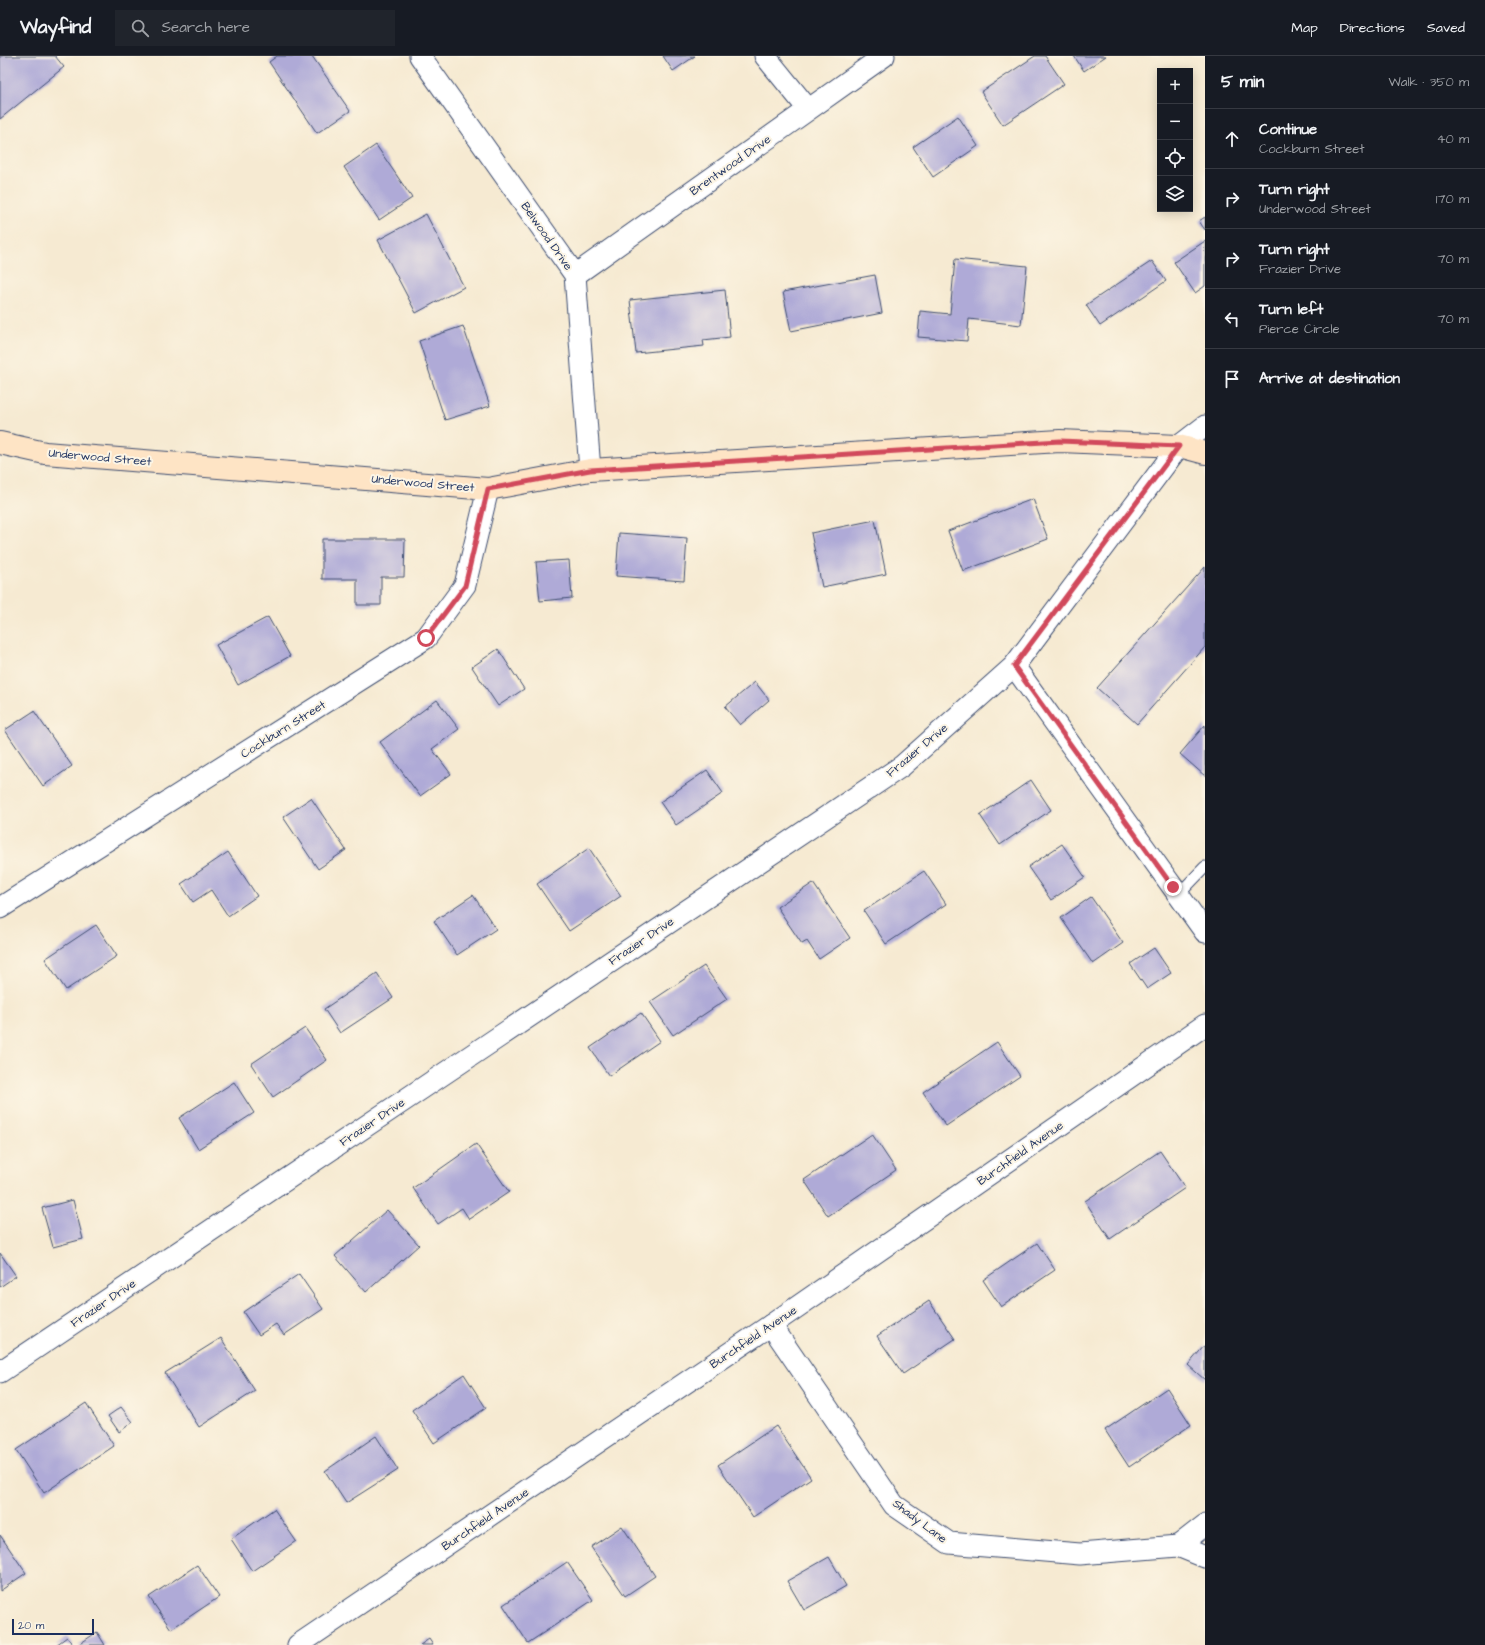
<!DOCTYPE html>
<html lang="en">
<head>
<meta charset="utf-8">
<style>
	body { margin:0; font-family:"Architects Daughter",sans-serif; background:#20242c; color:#f1f3f6 }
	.controls { position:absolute; right:12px; top:12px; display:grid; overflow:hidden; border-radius:0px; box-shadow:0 2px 10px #0003 }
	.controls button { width:36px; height:36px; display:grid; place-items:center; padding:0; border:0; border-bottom:1px solid #363941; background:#171b24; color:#f1f3f6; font:20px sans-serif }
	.scale { position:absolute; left:12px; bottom:10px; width:82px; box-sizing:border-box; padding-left:4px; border:2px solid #1b2f5e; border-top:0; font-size:11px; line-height:14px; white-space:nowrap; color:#1b2f5e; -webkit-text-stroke:3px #fcf5e5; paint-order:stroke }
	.stop { position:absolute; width:12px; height:12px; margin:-9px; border:3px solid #d1495b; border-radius:50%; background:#fff }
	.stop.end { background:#d1495b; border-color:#fff; box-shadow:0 1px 4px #0008 }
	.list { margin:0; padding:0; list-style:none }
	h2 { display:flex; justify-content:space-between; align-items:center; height:52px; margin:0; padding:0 16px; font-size:17px }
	h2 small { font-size:13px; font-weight:400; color:#9ea1a6 }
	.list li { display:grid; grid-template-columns:26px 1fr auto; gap:12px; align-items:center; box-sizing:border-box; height:60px; padding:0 16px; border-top:1px solid #363941 }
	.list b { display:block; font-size:15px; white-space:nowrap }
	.list p { margin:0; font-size:13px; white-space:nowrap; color:#9ea1a6 }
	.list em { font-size:13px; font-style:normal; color:#9ea1a6 }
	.icon { flex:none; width:22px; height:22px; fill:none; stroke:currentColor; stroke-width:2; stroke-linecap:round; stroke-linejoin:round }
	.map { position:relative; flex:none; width:1205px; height:1589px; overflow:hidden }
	header { display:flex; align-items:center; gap:24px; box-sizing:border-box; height:56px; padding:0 20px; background:#171b24; border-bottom:1px solid #363941 }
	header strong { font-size:19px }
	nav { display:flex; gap:22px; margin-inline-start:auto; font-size:14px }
	.search { width:280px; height:36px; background:#20242c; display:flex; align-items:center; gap:10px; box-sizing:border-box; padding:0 14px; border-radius:0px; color:#9ea1a6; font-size:15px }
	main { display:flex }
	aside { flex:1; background:#171b24 }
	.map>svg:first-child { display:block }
</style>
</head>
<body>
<header>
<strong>Wayfind</strong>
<div class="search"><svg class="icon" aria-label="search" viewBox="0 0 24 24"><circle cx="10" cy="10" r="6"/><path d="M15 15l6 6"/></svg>Search here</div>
<nav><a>Map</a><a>Directions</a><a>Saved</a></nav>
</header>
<main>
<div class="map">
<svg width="1205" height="1589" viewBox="0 0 1205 1589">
	<rect width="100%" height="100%" fill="#fcf5e5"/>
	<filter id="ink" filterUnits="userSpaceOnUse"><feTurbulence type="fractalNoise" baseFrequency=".025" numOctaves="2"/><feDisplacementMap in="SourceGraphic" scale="8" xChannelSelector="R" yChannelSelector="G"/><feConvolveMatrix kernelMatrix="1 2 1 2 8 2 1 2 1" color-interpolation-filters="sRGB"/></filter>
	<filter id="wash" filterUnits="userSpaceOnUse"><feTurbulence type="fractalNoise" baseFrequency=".012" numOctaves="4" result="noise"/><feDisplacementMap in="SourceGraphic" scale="16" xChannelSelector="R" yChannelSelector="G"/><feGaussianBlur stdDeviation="0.9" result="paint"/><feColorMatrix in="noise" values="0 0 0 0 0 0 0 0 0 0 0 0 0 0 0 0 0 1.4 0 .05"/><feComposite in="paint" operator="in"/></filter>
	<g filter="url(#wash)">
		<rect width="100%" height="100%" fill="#f6ead2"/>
		<g id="blocks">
			<g fill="#afaad7">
				<polygon points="0,0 55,0 64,11 0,63"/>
				<polygon points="277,0 312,0 350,55 317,77 269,6"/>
				<polygon points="663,0 695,0 673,15"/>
				<polygon points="1035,0 1045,0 1064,28 1003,69 981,36"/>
				<polygon points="1074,0 1106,0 1084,15"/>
				<polygon points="958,60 978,90 933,121 913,91"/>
				<polygon points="376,89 412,142 379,164 344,111"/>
				<polygon points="426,158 464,231 416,257 378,184"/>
				<polygon points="1205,161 1205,174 1199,165"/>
				<polygon points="1205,185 1205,230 1195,237 1174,206"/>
				<polygon points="955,203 1027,210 1021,269 969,263 967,285 918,281 920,255 950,258"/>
				<polygon points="1152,205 1166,225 1100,270 1086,249"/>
				<polygon points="875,219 882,257 791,275 783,236"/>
				<polygon points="725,234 730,281 703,284 704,290 636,297 630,244"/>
				<polygon points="463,270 490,350 445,364 419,285"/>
				<polygon points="1033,443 1048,483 963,515 948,475"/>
				<polygon points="875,464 886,518 822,531 811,477"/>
				<polygon points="619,477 687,482 684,525 616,520"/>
				<polygon points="322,483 405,483 404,521 381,521 381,549 357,549 357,523 322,523"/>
				<polygon points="569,504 572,542 540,545 536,506"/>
				<polygon points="1205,511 1205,591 1137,668 1097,632"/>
				<polygon points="268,561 290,600 238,629 216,589"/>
				<polygon points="498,593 524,633 498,650 472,611"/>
				<polygon points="755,626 769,644 740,669 725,651"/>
				<polygon points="437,644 459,673 432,693 451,718 420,740 380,686"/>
				<polygon points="34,655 72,710 43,730 5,674"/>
				<polygon points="1205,669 1205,720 1180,698"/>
				<polygon points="707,714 723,737 676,769 660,746"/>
				<polygon points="1031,724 1051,754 1000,789 980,759"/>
				<polygon points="311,742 346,794 318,813 283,761"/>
				<polygon points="1062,788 1085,821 1051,844 1028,811"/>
				<polygon points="589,792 621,840 569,875 537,828"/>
				<polygon points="228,796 257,840 228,860 211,834 193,846 181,828"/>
				<polygon points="924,815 946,848 886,888 864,855"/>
				<polygon points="813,827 850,882 819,903 807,885 802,888 777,851"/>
				<polygon points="473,839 496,873 457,899 434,865"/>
				<polygon points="1091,841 1123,887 1093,908 1061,862"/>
				<polygon points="96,869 117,900 66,934 45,903"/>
				<polygon points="1154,892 1171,917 1147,933 1130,908"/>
				<polygon points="704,910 727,943 673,979 650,946"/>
				<polygon points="377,917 393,942 340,977 324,953"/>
				<polygon points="641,957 660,985 609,1020 590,992"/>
				<polygon points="305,972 327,1004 273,1041 251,1008"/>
				<polygon points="997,986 1020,1020 946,1070 923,1036"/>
				<polygon points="234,1026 254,1057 198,1093 179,1062"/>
				<polygon points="872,1078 896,1114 828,1160 804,1124"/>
				<polygon points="476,1088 509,1136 469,1163 462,1152 438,1168 413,1132"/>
				<polygon points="1160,1095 1185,1132 1110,1183 1085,1145"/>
				<polygon points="73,1144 83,1183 53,1191 42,1152"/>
				<polygon points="387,1154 419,1189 366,1236 335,1200"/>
				<polygon points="1037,1187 1055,1214 1001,1251 983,1224"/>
				<polygon points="0,1197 16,1220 0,1231"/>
				<polygon points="299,1218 323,1253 284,1279 276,1268 259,1279 243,1256"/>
				<polygon points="929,1245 955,1283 903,1318 877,1280"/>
				<polygon points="221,1282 255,1335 199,1371 165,1317"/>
				<polygon points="1205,1289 1205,1324 1188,1309"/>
				<polygon points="464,1318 486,1352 434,1387 412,1354"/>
				<polygon points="1167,1332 1191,1369 1129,1411 1105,1374"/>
				<polygon points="86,1347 114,1390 44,1437 16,1394"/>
				<polygon points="121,1351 133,1366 119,1376 108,1360"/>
				<polygon points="776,1370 811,1422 753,1461 718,1409"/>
				<polygon points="376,1380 398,1414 346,1447 325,1415"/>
				<polygon points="274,1453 296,1485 252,1515 231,1483"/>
				<polygon points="622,1470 655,1520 625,1540 591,1491"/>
				<polygon points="0,1479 26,1517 0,1535"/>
				<polygon points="829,1501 846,1530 804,1554 787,1525"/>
				<polygon points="567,1506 593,1544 528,1587 503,1549"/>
				<polygon points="197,1509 219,1541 171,1573 149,1541"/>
				<polygon points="97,1576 105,1589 78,1589"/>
				<polygon points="67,1581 73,1589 56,1589"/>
				<polygon points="429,1583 433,1589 420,1589"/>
			</g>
		</g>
	</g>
	<g filter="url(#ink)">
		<use href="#blocks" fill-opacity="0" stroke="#3c4b6f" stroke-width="1"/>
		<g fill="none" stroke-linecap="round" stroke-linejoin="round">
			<g stroke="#3c4b6f" stroke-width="13">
				<polyline id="lane" points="1178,839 1205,811"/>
			</g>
			<g stroke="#3c4b6f" stroke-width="23">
				<g id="street">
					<polyline points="420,0 575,219 590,414"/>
					<polyline points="765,0 808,53"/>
					<polyline points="575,219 884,0"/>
					<polyline points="1014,610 1205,876"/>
					<polyline points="0,852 426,582 465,529 488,433"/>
					<polyline points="771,1269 894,1449 949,1487 1080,1498 1178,1490 1205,1501"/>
					<polyline points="0,1316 902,710 1014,610 1179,390 1205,370"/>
					<polyline points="1178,1490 1205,1469"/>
					<polyline points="298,1589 771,1269 1205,969"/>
				</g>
			</g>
			<g stroke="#3c4b6f" stroke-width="24">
				<polyline id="secondary" points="0,387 45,397 488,433 590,414 1060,385 1179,390 1205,397"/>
			</g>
			<use href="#lane" stroke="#fff" stroke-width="11"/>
			<use href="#street" stroke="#fff" stroke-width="21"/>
			<use href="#secondary" stroke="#fee4c5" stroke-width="22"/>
		</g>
	</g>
	<g fill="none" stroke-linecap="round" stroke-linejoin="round" filter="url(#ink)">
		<polyline stroke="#d1495b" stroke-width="5" points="426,582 465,530 488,433 590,414 1060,385 1179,390 1014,610 1173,831"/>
	</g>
	<g text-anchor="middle" stroke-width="4" stroke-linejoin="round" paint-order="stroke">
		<g font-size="12" fill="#1b2f5e" stroke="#fcf5e5">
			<text transform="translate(730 109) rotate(-35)" y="4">Brentwood Drive</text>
			<text transform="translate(547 180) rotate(55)" y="4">Belwood Drive</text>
			<text transform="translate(100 401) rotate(5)" y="4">Underwood Street</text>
			<text transform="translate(423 427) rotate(5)" y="4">Underwood Street</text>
			<text transform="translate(283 673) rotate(-32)" y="4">Cockburn Street</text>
			<text transform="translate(917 694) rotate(-40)" y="4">Frazier Drive</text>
			<text transform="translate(641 885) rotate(-34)" y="4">Frazier Drive</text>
			<text transform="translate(372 1066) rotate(-34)" y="4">Frazier Drive</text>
			<text transform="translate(1020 1097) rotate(-35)" y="4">Burchfield Avenue</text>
			<text transform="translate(103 1247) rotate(-34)" y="4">Frazier Drive</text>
			<text transform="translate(753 1281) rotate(-34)" y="4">Burchfield Avenue</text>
			<text transform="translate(485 1463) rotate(-34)" y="4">Burchfield Avenue</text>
			<text transform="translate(920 1465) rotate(37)" y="4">Shady Lane</text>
		</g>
	</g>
</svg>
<div class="controls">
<button>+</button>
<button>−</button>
<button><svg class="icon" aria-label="locate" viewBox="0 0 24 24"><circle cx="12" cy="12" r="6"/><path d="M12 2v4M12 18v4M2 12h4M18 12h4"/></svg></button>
<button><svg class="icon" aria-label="layers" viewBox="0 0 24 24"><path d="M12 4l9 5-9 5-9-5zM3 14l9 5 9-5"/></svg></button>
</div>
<div class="scale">20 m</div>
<div class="stop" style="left:426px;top:582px"></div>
<div class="stop end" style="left:1173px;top:831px"></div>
</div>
<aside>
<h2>5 min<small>Walk · 350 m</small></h2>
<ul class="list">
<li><svg class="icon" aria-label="ahead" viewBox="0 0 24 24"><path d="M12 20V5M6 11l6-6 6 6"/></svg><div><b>Continue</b><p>Cockburn Street</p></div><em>40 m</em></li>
<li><svg class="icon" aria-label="right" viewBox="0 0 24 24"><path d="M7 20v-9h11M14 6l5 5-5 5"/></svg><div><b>Turn right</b><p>Underwood Street</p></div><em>170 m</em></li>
<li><svg class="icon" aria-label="right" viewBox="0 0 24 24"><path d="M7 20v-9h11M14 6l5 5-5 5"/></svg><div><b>Turn right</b><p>Frazier Drive</p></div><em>70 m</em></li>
<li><svg class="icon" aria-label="left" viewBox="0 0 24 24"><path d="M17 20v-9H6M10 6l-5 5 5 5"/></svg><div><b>Turn left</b><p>Pierce Circle</p></div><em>70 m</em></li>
<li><svg class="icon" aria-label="arrive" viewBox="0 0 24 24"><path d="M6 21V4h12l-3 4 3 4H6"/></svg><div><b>Arrive at destination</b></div></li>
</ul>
</aside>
</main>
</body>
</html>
